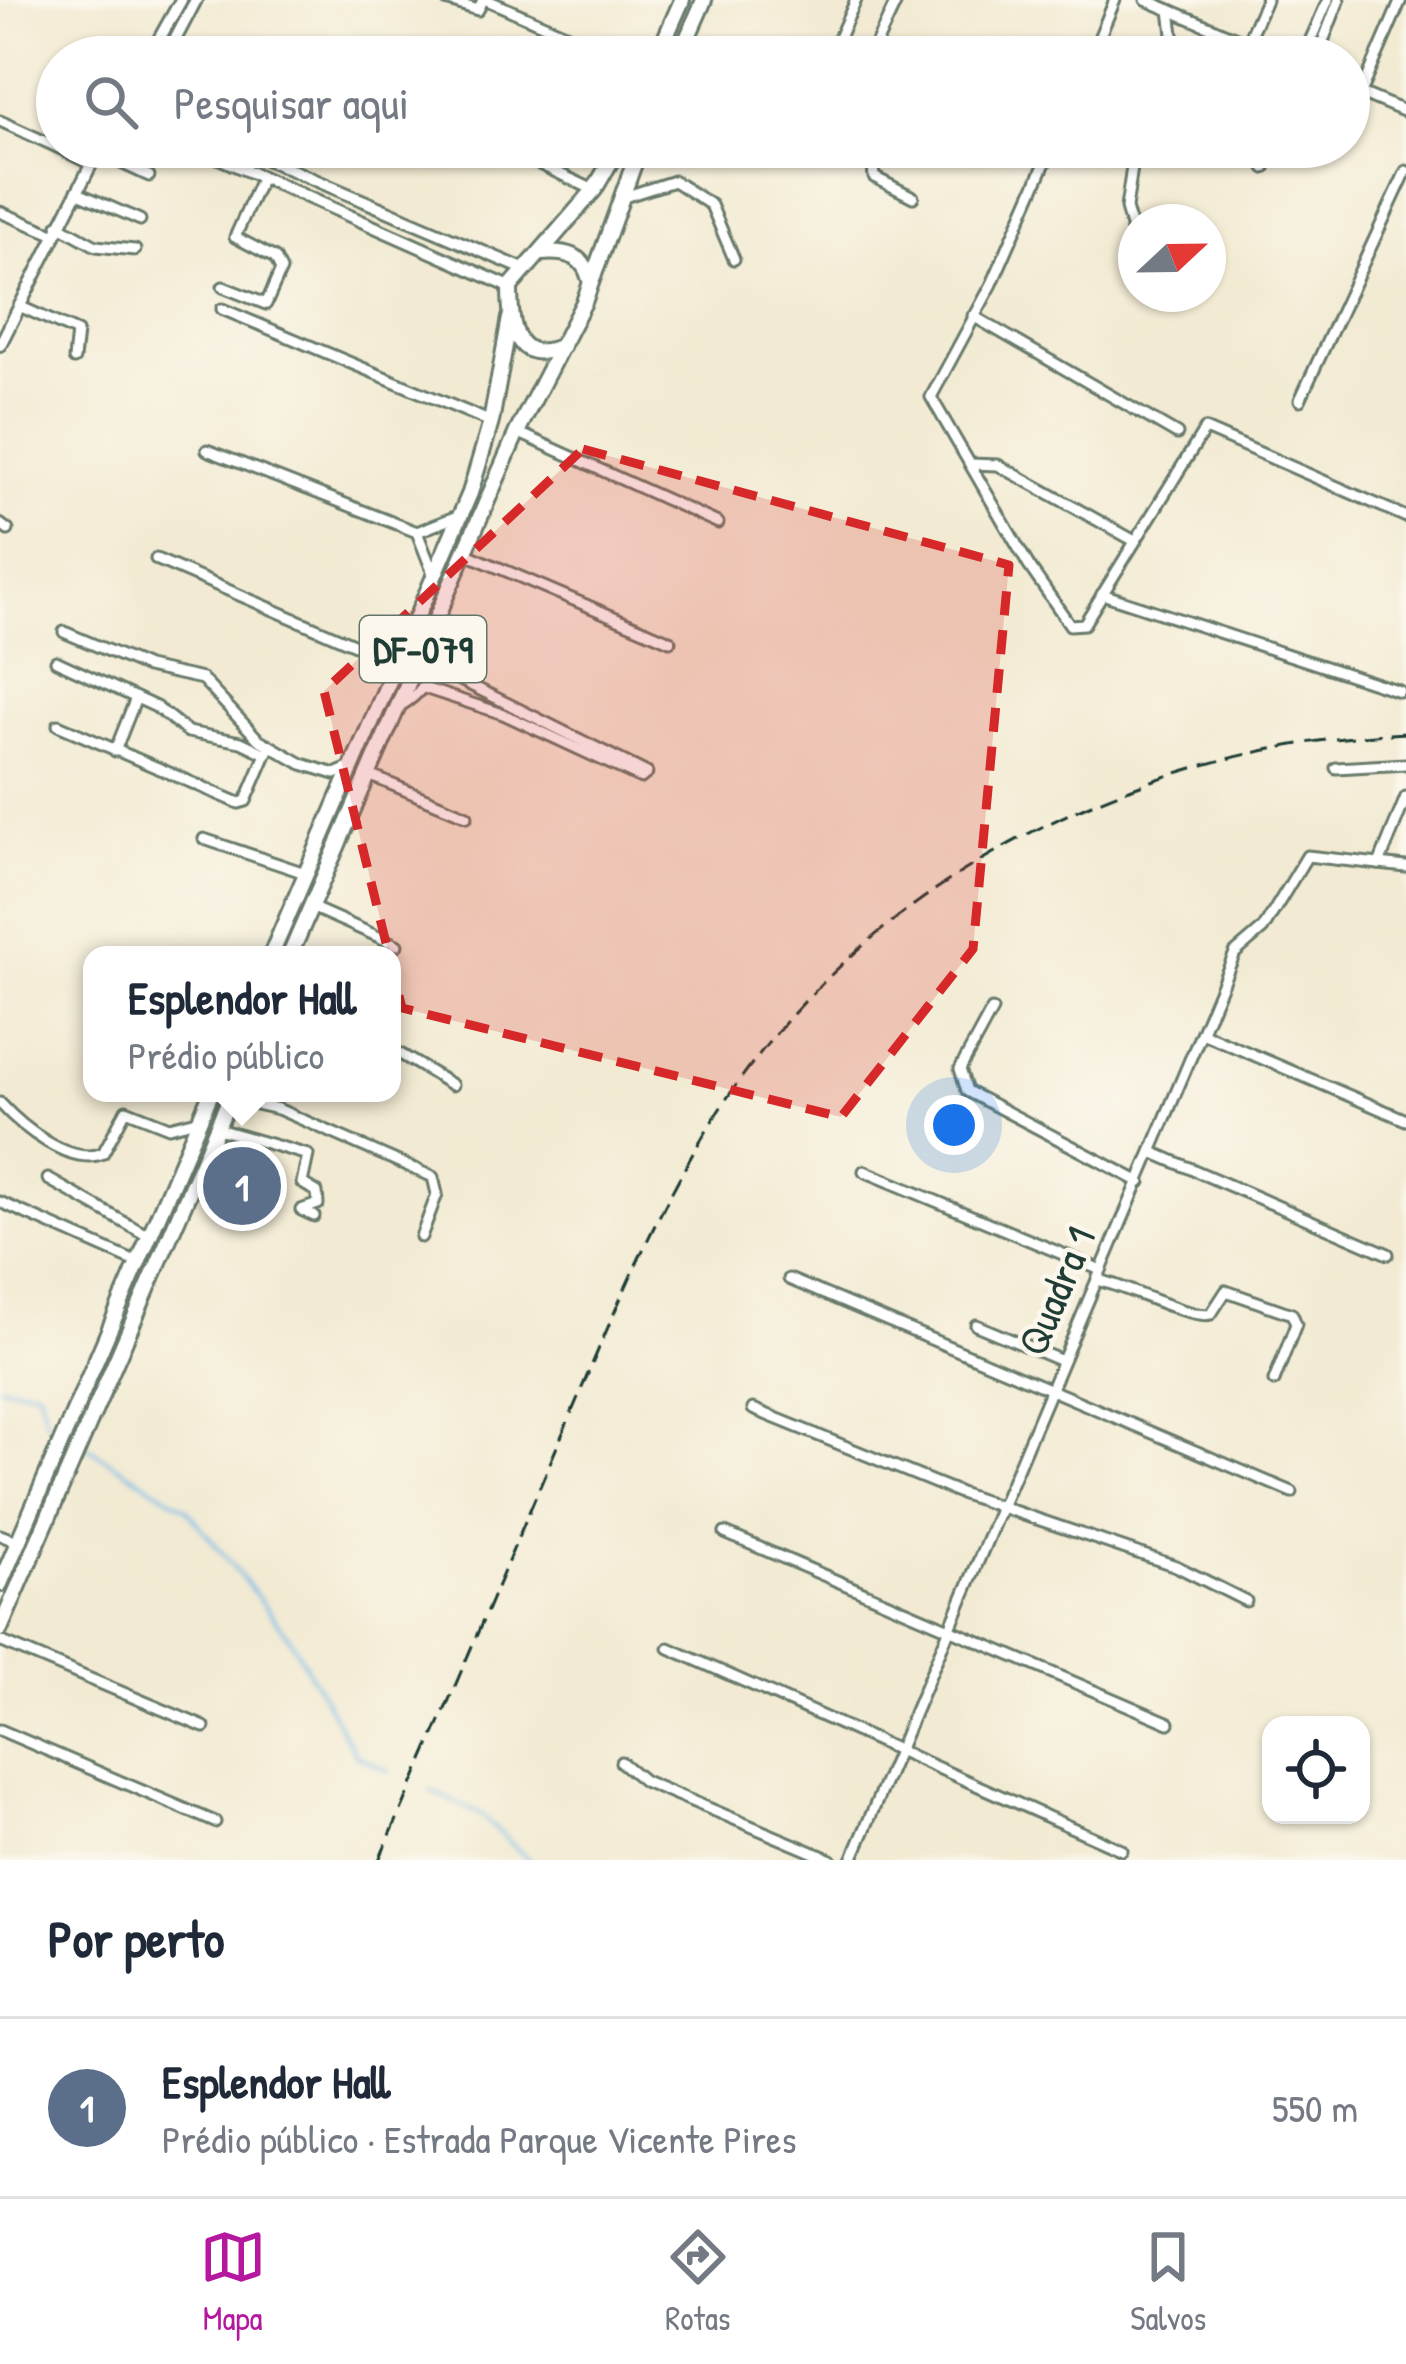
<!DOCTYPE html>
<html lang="pt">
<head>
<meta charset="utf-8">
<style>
	body { margin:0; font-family:"Patrick Hand",sans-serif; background:#f6f6f7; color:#1f2937 }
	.controls { position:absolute; right:36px; bottom:36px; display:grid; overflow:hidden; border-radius:24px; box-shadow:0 3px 9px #0004 }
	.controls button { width:108px; height:108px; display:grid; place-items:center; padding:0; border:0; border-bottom:3px solid #e0e1e3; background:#fff; color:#1f2937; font:60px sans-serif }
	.compass { position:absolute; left:1118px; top:204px; width:108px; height:108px; border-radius:50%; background:#fff; box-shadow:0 3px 9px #0004; rotate:68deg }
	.you { position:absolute; left:954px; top:1125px; width:42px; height:42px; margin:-30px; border:9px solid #fff; border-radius:50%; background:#1a73e8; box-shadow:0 0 0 18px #1a73e833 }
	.badge { display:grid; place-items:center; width:78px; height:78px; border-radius:50%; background:#b5179e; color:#fff; font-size:39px; font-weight:700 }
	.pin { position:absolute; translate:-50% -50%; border:6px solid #fff; box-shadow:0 3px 12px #0006 }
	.popup { position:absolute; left:83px; top:946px; width:318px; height:156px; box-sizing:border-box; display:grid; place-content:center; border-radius:24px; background:#fff; filter:drop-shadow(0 3px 9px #0005); font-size:39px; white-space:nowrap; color:#747a83 }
	.popup b { font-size:45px; color:#1f2937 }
	.popup::after { content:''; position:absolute; left:50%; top:100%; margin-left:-24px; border:24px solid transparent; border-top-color:#fff }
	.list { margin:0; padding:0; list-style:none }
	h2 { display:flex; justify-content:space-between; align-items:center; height:156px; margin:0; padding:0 48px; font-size:51px }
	h2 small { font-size:39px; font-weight:400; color:#747a83 }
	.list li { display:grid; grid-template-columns:78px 1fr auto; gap:36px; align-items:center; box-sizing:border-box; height:180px; padding:0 48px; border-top:3px solid #e0e1e3 }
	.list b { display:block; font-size:45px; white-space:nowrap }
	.list p { margin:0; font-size:39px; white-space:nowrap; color:#747a83 }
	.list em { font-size:39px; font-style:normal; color:#747a83 }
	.icon { flex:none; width:66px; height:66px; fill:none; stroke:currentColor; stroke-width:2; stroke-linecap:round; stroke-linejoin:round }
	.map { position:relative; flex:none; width:1406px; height:1860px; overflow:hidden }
	.search { position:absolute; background:#fff; box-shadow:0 3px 9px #0004; left:36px; right:36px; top:36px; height:132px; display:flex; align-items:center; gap:30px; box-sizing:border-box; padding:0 42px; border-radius:66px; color:#747a83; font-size:45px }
	.sheet { height:336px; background:#fff }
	nav { display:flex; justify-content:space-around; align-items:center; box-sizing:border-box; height:168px; border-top:3px solid #e0e1e3; background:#fff; font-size:33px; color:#747a83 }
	nav a { display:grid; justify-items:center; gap:6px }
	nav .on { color:#b5179e }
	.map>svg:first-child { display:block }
</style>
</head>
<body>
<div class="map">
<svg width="1406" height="1860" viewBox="0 0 1406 1860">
	<rect width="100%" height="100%" fill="#fbf7ec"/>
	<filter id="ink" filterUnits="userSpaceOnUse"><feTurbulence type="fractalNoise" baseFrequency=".00833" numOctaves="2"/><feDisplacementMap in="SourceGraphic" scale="24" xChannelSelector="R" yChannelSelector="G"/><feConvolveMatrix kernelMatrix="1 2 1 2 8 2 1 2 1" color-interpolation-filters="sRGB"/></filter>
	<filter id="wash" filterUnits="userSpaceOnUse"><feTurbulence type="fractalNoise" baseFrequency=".004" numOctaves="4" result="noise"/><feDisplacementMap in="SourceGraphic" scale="48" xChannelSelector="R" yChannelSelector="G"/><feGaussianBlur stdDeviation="2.7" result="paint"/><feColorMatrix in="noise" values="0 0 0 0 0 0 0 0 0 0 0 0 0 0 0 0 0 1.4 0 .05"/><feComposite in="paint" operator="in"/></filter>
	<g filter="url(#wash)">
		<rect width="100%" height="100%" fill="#f2ead2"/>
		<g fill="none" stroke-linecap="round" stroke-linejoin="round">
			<g stroke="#70bae9" stroke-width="3">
				<polyline points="0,1386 38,1390 47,1423"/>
				<polyline points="87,1447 186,1508 288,1635 356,1755 389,1771"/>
				<polyline points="430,1790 481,1815 529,1860"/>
			</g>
		</g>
	</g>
	<g filter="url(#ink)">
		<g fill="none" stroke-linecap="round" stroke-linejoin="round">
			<g stroke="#697a6b" stroke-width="15">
				<g id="minor">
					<polyline points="446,0 478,10 483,0"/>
					<polyline points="487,0 618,57"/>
					<polyline points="856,0 838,40 860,57"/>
					<polyline points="1146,0 1281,57"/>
					<polyline points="1247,42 1266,0"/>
					<polyline points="739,57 749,46 773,57"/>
					<polyline points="870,57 897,0"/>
					<polyline points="1091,57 1115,0"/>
					<polyline points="1166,57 1173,34 1170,10"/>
					<polyline points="1303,57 1328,0"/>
					<polyline points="1317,57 1339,0"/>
					<polyline points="1349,88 1406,112"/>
					<polyline points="1361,93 1401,0"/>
					<polyline points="0,121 57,147"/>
					<polyline points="57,147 91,164"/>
					<polyline points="503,147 594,190"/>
					<polyline points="871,147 874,177 913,197"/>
					<polyline points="1052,147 992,284 931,397 1029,566 1070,625 1084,624 1205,429 1406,517"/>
					<polyline points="1135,147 1126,208 1136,245"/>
					<polyline points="97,152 149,176"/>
					<polyline points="1265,168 1273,147"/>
					<polyline points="76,192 140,220"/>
					<polyline points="624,197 674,181 711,205 734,259"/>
					<polyline points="0,212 53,234"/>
					<polyline points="58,225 96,246 135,250"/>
					<polyline points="223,287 266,304 281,270 275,258 235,237 261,179"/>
					<polyline points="19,306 77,332 74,359"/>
					<polyline points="222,309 491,422"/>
					<polyline points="973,316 1177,434"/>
					<polyline points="1300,400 1406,171"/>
					<polyline points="517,432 718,523"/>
					<polyline points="207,450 417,532 460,515"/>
					<polyline points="970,464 998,465 1133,540"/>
					<polyline points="0,524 8,530"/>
					<polyline points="417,532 433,573"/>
					<polyline points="464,553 670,641"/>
					<polyline points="156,559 362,648 380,652 404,643"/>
					<polyline points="1102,594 1399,691"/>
					<polyline points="64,632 147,667 202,679 258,739 302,764 335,774 349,768"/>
					<polyline points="367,651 386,681"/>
					<polyline points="56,661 156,707 188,732 241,742 266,754"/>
					<polyline points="424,688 503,714 641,778 647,773 434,667"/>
					<path d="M 398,707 C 430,690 436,667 432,633"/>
					<polyline points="58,725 239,803 246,801 269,747"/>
					<polyline points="115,751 136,698"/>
					<polyline points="1336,768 1406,764"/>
					<polyline points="369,775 467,816"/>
					<polyline points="204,839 305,873"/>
					<polyline points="1379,864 1406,797"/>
					<polyline points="311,907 397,945"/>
					<polyline points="992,1010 960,1069 967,1091 1140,1182"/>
					<polyline points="1202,1033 1406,1120"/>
					<polyline points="392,1049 452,1085"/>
					<polyline points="230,1098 278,1109 433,1177 437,1194 421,1237"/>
					<path d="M 0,1103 C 21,1126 70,1167 103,1153 L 126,1110 L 169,1127 L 197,1120"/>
					<polyline points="218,1129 308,1155 302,1183 317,1192 318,1204 301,1210 314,1216"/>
					<polyline points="1152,1152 1388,1254"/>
					<polyline points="864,1171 1101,1270"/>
					<polyline points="48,1179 150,1237"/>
					<polyline points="0,1202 138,1263"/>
					<polyline points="789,1279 1292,1492"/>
					<path d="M 1097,1280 C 1125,1285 1191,1320 1211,1314 L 1226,1291 L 1292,1314 L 1296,1324 L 1274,1381"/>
					<polyline points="976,1325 1062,1361"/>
					<polyline points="753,1409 960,1493 1176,1566 1246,1601"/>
					<polyline points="725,1533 1169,1723"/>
					<polyline points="0,1535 18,1542"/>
					<polyline points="0,1641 204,1727"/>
					<polyline points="669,1648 1122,1850"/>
					<polyline points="0,1730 215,1822"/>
					<polyline points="621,1762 644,1781 831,1860"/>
					<polyline points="852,1860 1235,953 1263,929 1307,856 1406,867"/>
				</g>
			</g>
			<g stroke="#697a6b" stroke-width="16">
				<g id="tertiary">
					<polyline points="149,57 181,0"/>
					<polyline points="166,57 196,0"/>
					<polyline points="194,147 510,287"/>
					<polyline points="238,147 521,268"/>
					<polyline points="0,345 100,147"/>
				</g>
			</g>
			<g stroke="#697a6b" stroke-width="20">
				<g id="primary">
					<polyline points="657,57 682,0"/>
					<polyline points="679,57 704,0"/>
					<path d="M 541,253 C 564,251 584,254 590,280"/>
					<path d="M 562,346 C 514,367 510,323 510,287 L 594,190 L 619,147"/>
					<polyline points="271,955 470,493 491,422 510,318"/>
					<polyline points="290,955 517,432 584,302 640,147"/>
					<polyline points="0,1584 211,1093"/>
					<polyline points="0,1629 232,1093"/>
				</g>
			</g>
			<use href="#minor" stroke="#fff" stroke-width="9"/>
			<use href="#tertiary" stroke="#fff" stroke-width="10"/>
			<use href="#primary" stroke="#fff" stroke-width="14"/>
			<path stroke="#1f3d34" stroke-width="3" stroke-dasharray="18 9" stroke-linecap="butt" d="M 379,1860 C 443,1717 503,1572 565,1428 C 610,1322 653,1216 714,1118 C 863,883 1132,745 1406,733"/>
		</g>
	</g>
	<path fill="#d62828" fill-opacity="0.2" stroke="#d62828" stroke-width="9" stroke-dasharray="24 15" stroke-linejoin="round" d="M 583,449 L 1009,565 L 973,949 L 841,1117 L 402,1008 L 324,691 Z"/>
	<g text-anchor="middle" stroke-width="9" stroke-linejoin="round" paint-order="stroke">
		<rect fill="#fbf7ec" stroke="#61756b" stroke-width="3" x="360" y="616" width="126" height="66" rx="9"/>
		<g font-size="39" font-weight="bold" fill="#1f3d34">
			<text x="423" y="663">DF-079</text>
		</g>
		<g font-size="42" fill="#1f3d34" stroke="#fbf7ec">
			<text transform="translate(1056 1291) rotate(-67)" y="15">Quadra 1</text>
		</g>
	</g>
</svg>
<div class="controls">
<button><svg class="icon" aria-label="locate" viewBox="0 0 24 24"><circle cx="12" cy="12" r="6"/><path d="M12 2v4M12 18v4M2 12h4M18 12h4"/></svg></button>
</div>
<svg class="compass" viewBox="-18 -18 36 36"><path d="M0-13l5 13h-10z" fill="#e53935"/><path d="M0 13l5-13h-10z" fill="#747a83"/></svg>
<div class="you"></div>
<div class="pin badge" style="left:242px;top:1186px;background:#5c6f8a">1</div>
<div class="popup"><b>Esplendor Hall</b>Prédio público</div>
<div class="search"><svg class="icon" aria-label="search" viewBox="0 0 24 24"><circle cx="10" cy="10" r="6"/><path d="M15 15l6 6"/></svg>Pesquisar aqui</div>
</div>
<section class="sheet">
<h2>Por perto<small></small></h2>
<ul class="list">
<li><span class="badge" style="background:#5c6f8a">1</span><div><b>Esplendor Hall</b><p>Prédio público · Estrada Parque Vicente Pires</p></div><em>550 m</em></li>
</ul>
</section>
<nav>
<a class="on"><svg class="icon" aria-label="map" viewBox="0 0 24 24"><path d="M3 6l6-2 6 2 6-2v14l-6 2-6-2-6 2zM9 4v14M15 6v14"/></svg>Mapa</a>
<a><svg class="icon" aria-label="directions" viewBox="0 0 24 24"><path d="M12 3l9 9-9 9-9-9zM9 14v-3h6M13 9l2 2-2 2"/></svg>Rotas</a>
<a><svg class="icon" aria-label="saved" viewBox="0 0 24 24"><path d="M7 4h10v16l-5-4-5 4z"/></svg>Salvos</a>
</nav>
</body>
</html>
